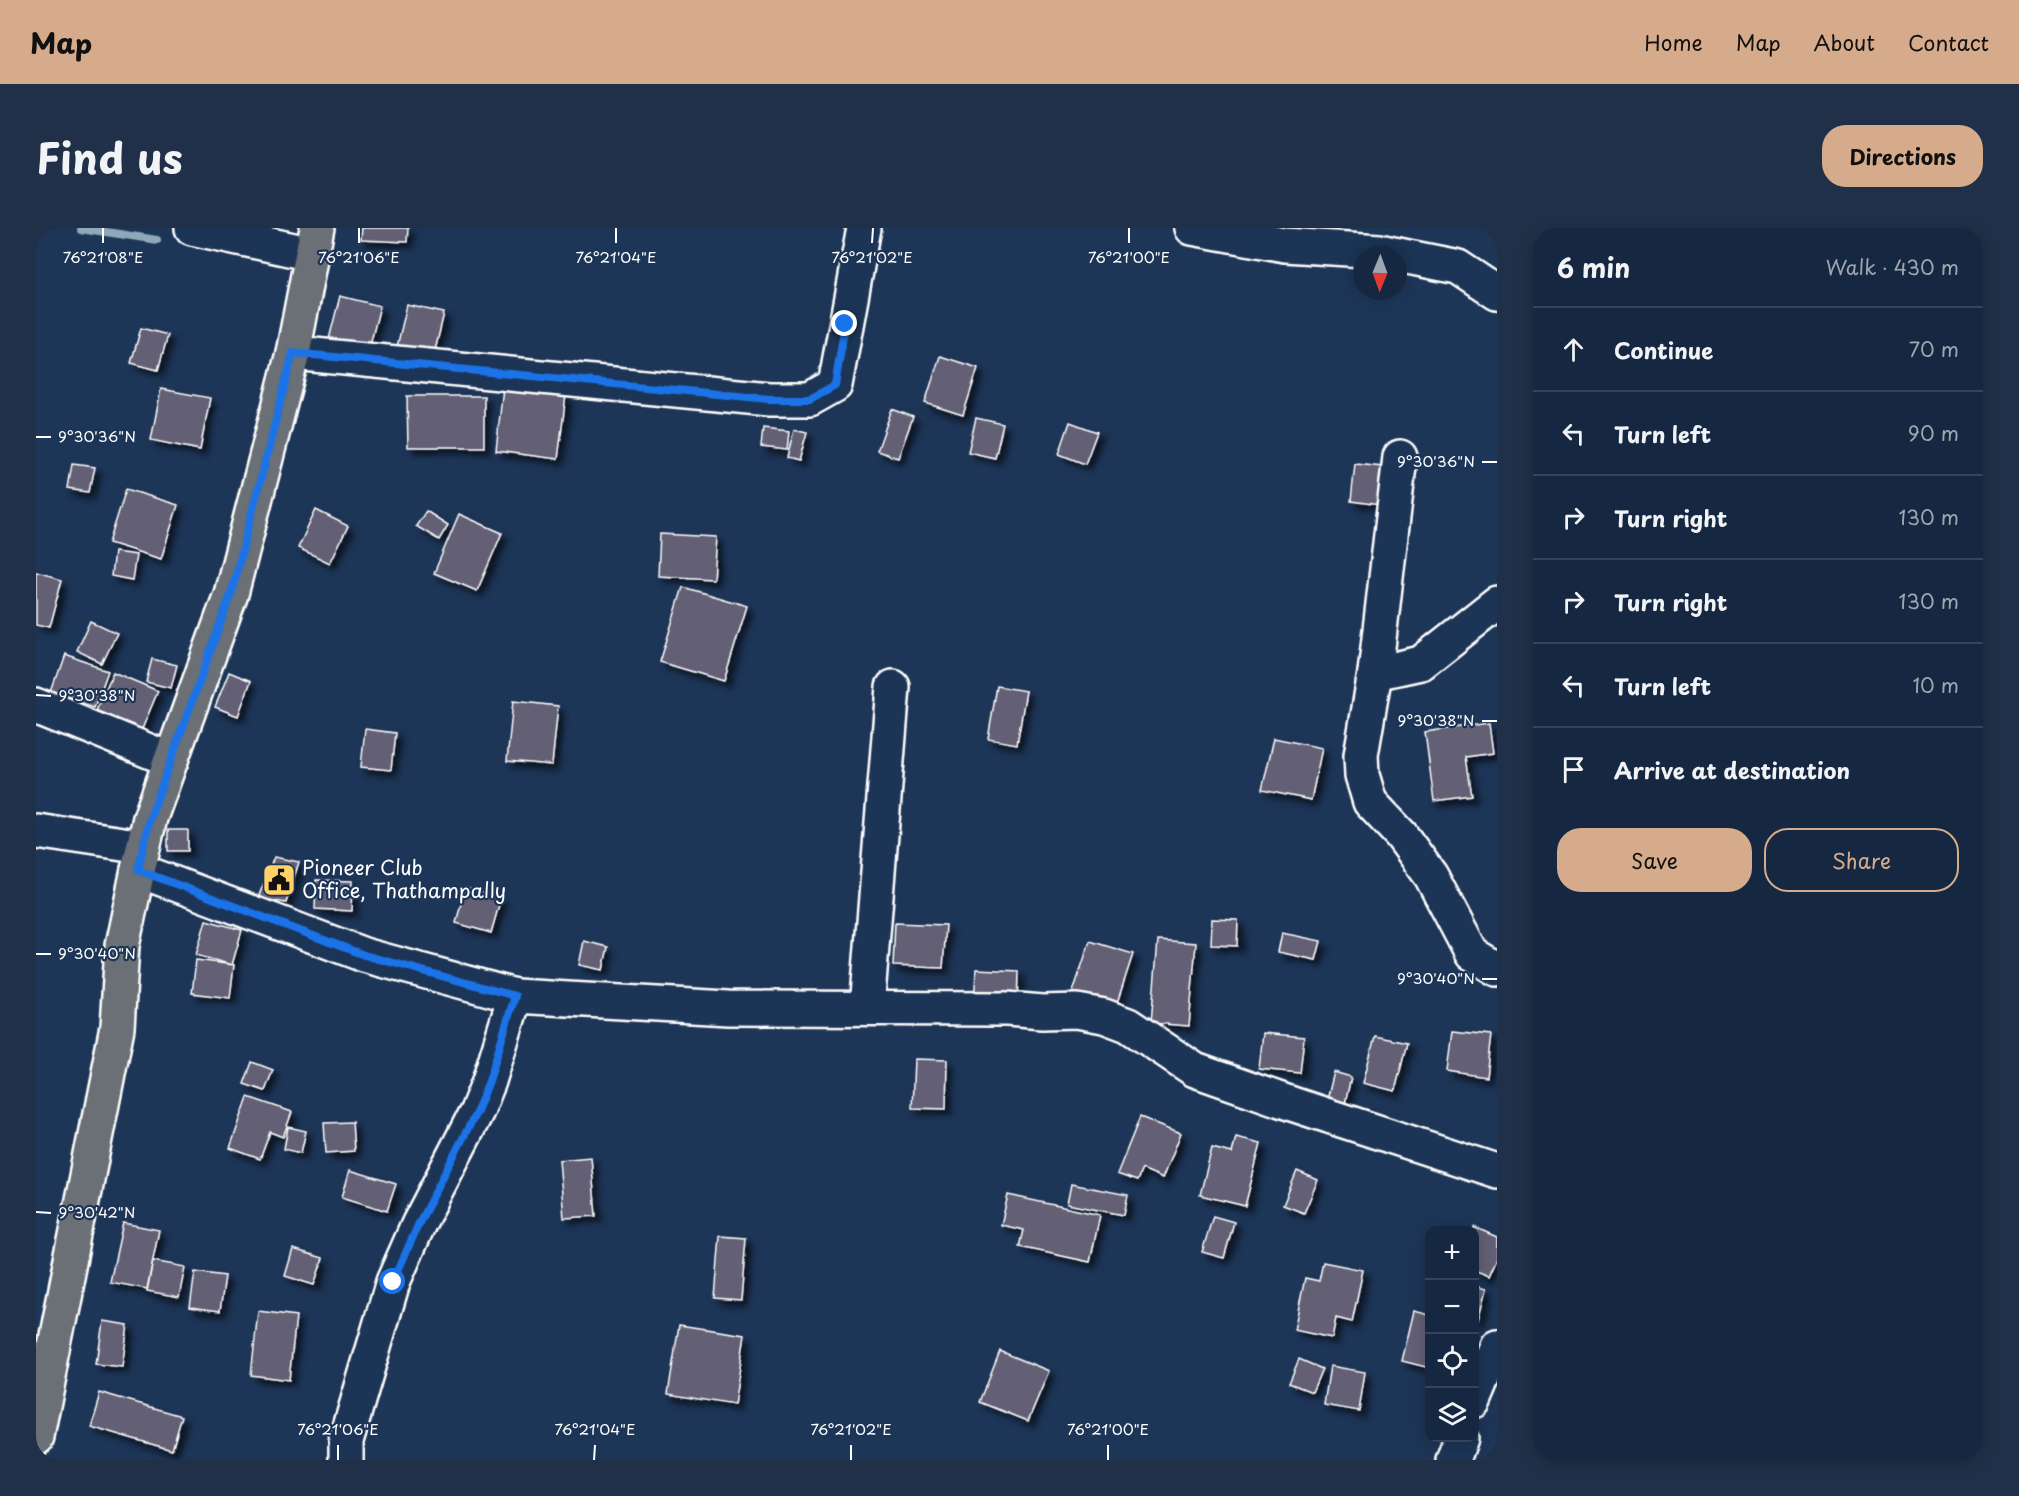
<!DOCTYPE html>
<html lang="en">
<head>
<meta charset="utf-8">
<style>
	body { margin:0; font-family:"Playpen Sans",sans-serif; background:#1f3048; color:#f1f3f6 }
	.controls { position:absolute; right:18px; bottom:18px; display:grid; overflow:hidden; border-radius:12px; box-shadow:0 3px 15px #0003 }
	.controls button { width:54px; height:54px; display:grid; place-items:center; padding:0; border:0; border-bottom:2px solid #35445a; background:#162841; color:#f1f3f6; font:30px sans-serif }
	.compass { position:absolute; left:1317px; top:18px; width:54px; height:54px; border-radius:50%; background:#162841; box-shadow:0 3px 15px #0003; rotate:181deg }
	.stop { position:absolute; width:18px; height:18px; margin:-14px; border:4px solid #1a73e8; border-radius:50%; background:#fff }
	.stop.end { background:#1a73e8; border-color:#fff; box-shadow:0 2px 6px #0008 }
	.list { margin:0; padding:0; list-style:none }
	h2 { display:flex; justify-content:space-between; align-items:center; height:78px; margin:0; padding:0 24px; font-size:26px }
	h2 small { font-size:20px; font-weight:400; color:#9ea6b1 }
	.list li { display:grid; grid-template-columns:39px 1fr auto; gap:18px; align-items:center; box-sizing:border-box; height:84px; padding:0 24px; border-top:2px solid #35445a }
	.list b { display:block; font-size:22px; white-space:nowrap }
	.list em { font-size:20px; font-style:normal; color:#9ea6b1 }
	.actions { display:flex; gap:12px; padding:18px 24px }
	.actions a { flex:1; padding:14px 0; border:2px solid #d6ab8b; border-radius:24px; text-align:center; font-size:21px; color:#d6ab8b }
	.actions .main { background:#d6ab8b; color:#111 }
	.icon { flex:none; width:33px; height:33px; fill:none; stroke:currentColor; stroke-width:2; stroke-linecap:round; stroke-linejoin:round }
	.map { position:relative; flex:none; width:1461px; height:1232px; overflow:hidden; border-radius:24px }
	header { display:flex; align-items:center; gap:36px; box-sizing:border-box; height:84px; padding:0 30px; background:#d6ab8b; color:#111 }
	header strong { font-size:28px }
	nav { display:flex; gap:33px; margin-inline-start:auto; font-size:21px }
	.intro { display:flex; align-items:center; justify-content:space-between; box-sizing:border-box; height:144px; padding:0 36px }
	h1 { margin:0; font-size:42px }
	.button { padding:15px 27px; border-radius:24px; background:#d6ab8b; color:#111; font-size:21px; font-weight:700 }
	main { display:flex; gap:36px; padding:0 36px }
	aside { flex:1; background:#162841; border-radius:24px; box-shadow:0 3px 15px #0003 }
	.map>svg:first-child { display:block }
</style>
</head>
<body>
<header>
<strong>Map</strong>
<nav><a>Home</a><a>Map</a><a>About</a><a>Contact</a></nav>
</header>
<div class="intro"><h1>Find us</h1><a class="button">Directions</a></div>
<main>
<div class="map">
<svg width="1461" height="1232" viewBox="0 0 1461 1232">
	<defs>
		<filter id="shadow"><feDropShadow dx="5.5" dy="5.5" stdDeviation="3" flood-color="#0009"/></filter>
	</defs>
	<rect width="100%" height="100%" fill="#1d3557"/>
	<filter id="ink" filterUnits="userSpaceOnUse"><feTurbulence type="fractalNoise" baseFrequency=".0167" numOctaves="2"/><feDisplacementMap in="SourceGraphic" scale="12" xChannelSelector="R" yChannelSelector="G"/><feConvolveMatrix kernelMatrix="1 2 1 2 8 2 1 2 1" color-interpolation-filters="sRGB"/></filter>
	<g filter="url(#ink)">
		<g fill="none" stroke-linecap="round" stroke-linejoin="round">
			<polyline stroke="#8fa9b9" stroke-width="8" points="45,0 121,12"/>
		</g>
		<g fill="#645f75" stroke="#fff" stroke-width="1.5" filter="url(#shadow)">
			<polygon points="326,0 372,0 371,14 325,12"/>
			<polygon points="304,68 344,78 332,125 292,115"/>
			<polygon points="371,77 408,85 397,131 360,123"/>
			<polygon points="105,100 132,107 122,142 95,135"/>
			<polygon points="904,128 942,140 927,187 889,175"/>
			<polygon points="467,159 530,167 522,231 460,223"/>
			<polygon points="125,161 174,170 164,222 115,212"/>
			<polygon points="371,168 448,168 448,219 372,219"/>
			<polygon points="856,181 877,189 862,230 841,223"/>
			<polygon points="940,190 967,196 959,230 932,224"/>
			<polygon points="1034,194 1061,204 1049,236 1023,226"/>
			<polygon points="727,200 753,203 751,222 725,219"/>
			<polygon points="758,201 771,204 763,233 751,230"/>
			<polygon points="1319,236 1356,240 1351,278 1315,273"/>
			<polygon points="38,237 59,240 54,265 34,262"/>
			<polygon points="90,261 142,277 125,331 73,315"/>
			<polygon points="280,282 312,298 294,335 262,320"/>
			<polygon points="390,283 412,297 403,312 380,298"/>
			<polygon points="423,286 466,305 441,363 398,345"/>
			<polygon points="624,306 680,309 677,351 622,348"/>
			<polygon points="78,324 100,327 96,352 75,348"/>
			<polygon points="0,344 26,351 13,400 0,397"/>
			<polygon points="647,359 711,378 688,453 624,434"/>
			<polygon points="55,393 81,405 66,436 41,424"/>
			<polygon points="28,428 72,443 59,479 15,465"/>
			<polygon points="116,431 141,437 135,460 110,454"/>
			<polygon points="77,444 122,463 101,513 56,494"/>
			<polygon points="193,444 215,453 202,488 179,479"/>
			<polygon points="961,458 990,463 981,516 952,511"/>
			<polygon points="477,473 522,478 516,537 471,533"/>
			<polygon points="1453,495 1457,525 1430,529 1436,568 1398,573 1389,504"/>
			<polygon points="329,501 359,505 355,542 325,539"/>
			<polygon points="1238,510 1286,520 1275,572 1226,562"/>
			<rect x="132" y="602" width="20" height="21"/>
			<polygon points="238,629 263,634 250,675 222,670"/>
			<polygon points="280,652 317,653 316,683 279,681"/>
			<polygon points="429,660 465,670 455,705 420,695"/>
			<polygon points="1176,691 1202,692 1201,718 1175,717"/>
			<polygon points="170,692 206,702 196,737 160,727"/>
			<polygon points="859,695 910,697 907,740 857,738"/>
			<polygon points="1246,705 1285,713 1280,732 1242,724"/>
			<polygon points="1122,712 1160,715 1153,798 1115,795"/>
			<polygon points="548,713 572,719 567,742 543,737"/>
			<polygon points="1054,713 1097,726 1080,778 1037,764"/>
			<polygon points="160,732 198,737 194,770 156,765"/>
			<polygon points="940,741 983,743 982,777 938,775"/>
			<polygon points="1416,803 1455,807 1450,849 1411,843"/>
			<polygon points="1227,805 1268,809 1264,845 1223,841"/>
			<polygon points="1339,808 1371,815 1359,863 1327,855"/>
			<polygon points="878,831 911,832 910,881 876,880"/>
			<polygon points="216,834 237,842 229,863 208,856"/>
			<polygon points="1298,844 1315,849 1309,876 1291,872"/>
			<polygon points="212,869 256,884 247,909 234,904 224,931 194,920"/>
			<polygon points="1104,889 1145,905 1127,950 1106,941 1101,953 1081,946"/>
			<polygon points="316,894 318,923 290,925 288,895"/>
			<polygon points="252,899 270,903 265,925 248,921"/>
			<polygon points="1200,909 1225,915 1209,978 1164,967 1176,920 1196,925"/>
			<polygon points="555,929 560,988 528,990 523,932"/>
			<polygon points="314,942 360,956 351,983 306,969"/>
			<polygon points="1261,943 1282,952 1268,985 1247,977"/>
			<polygon points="1035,956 1092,967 1088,987 1031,976"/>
			<polygon points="972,967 1064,987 1054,1034 984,1019 988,1002 965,997"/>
			<polygon points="1177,988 1198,994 1188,1030 1166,1024"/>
			<polygon points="87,995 123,1002 111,1061 74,1054"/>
			<polygon points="1438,999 1461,1009 1461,1030 1453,1048 1438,1042"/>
			<polygon points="684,1008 710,1010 705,1072 679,1070"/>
			<polygon points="257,1021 287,1030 278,1057 249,1048"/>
			<polygon points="117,1033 149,1039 143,1069 111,1063"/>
			<polygon points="1287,1034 1327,1042 1316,1094 1300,1090 1296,1110 1258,1102 1269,1050 1283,1053"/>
			<polygon points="159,1044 189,1048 184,1083 154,1079"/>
			<polygon points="1438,1058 1450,1061 1442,1092 1438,1091"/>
			<polygon points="222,1083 260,1088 253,1152 215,1147"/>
			<polygon points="1378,1083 1394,1087 1394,1140 1366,1133"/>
			<polygon points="66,1093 92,1097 86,1139 60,1136"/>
			<polygon points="643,1097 709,1107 698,1177 632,1166"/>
			<polygon points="964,1123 1013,1143 992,1193 944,1174"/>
			<polygon points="1263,1131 1286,1141 1276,1164 1253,1155"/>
			<polygon points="1294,1138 1329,1144 1323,1183 1288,1177"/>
			<polygon points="63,1164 146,1188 136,1222 53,1198"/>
		</g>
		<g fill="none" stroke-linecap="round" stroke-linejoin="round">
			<g stroke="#fff" stroke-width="38">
				<g id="minor">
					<polyline points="156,0 276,26"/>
					<polyline points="1156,0 1249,17 1344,23 1362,27"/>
					<polyline points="1362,27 1422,39 1461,65"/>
					<polyline points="257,125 733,171 774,171 799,157 828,0"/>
					<polyline points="1364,229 1339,445 1325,527 1326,547 1334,574 1365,607 1395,648 1436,726 1461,741"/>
					<polyline points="1339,445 1385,435 1461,375"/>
					<polyline points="0,477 135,532"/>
					<polyline points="0,603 107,619"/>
					<polyline points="102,642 328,727 479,768 692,780 971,781 1006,784 1041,783 1068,788 1092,797 1159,842 1259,877 1461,943"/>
					<polyline points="831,780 857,459"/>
					<polyline points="1438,1173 1461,1118"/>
					<polyline points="310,1232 310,1213 357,1054 383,995 441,883 453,853 479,768"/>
					<polyline points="1417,1232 1425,1210"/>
				</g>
			</g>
			<g stroke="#fff" stroke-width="38">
				<polyline id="major" points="0,1209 81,800 86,718 102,642 114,590 195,366 257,125 281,0"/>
			</g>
			<use href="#minor" stroke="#1d3557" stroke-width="33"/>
			<use href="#major" stroke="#6a7074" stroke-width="33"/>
		</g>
	</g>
	<g fill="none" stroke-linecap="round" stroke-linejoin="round" filter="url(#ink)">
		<polyline stroke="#1a73e8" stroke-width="8" points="357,1054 383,995 441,883 453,853 479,768 328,727 102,642 114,590 195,366 257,125 733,171 774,171 799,157 809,96"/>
	</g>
	<path fill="none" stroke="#fff" stroke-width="2" d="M 67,15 L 67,0M 323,15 L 323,0M 580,15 L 580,0M 836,15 L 837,0M 1093,15 L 1093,0M 0,209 L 15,209M 1446,234 L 1461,234M 0,467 L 15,468M 1446,493 L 1461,493M 0,726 L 15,726M 1446,751 L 1461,751M 0,984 L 15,985M 302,1232 L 302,1217M 558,1232 L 559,1217M 815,1232 L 815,1217M 1072,1232 L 1072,1217"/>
	<defs>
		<g id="civic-square" transform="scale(1.725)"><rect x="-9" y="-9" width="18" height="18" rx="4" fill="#ffd166" stroke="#1d3557"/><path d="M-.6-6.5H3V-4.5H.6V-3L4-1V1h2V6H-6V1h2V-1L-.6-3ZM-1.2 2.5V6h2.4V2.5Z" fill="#111"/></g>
	</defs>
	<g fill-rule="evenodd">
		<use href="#civic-square" x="243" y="652"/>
	</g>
	<g text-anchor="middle" stroke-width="4.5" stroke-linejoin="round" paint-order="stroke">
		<g font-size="20" fill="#fff" stroke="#1d3557" text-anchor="start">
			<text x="266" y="647">Pioneer Club<tspan x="266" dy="23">Office, Thathampally</tspan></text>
		</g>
	</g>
	<g font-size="15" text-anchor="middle" fill="#fff" stroke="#1d3557" stroke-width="4.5" stroke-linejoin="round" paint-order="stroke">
		<text x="67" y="35">76°21'08"E</text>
		<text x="323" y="35">76°21'06"E</text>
		<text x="580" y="35">76°21'04"E</text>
		<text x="836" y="35">76°21'02"E</text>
		<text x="1093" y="35">76°21'00"E</text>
		<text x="61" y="214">9°30'36"N</text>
		<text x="1400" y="239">9°30'36"N</text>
		<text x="61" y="473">9°30'38"N</text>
		<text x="1400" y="498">9°30'38"N</text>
		<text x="61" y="731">9°30'40"N</text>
		<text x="1400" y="756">9°30'40"N</text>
		<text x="61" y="990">9°30'42"N</text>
		<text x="302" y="1207">76°21'06"E</text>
		<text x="559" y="1207">76°21'04"E</text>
		<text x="815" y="1207">76°21'02"E</text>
		<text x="1072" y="1207">76°21'00"E</text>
	</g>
</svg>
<div class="controls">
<button>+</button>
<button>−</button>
<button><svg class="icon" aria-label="locate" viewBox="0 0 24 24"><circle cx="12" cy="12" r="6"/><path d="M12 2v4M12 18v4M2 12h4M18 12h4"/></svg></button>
<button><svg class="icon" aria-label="layers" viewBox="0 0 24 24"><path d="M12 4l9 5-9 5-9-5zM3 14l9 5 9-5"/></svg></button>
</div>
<svg class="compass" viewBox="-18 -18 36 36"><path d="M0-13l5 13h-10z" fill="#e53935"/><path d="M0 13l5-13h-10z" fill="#9ea6b1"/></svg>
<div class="stop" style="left:357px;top:1054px"></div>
<div class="stop end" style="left:809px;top:96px"></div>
</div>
<aside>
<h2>6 min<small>Walk · 430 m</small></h2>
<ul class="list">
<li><svg class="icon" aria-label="ahead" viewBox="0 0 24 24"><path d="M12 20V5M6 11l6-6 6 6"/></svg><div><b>Continue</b></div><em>70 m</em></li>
<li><svg class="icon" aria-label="left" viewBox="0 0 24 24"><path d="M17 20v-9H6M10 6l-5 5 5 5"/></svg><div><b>Turn left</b></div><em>90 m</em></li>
<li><svg class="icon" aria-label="right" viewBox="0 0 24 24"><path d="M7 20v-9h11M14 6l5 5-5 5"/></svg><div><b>Turn right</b></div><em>130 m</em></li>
<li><svg class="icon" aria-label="right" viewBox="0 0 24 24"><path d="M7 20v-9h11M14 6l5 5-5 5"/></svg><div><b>Turn right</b></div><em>130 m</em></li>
<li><svg class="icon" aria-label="left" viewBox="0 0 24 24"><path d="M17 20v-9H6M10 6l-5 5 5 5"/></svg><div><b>Turn left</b></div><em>10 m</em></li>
<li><svg class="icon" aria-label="arrive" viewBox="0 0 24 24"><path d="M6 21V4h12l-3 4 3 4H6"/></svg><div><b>Arrive at destination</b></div></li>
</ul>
<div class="actions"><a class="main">Save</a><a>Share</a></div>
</aside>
</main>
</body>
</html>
